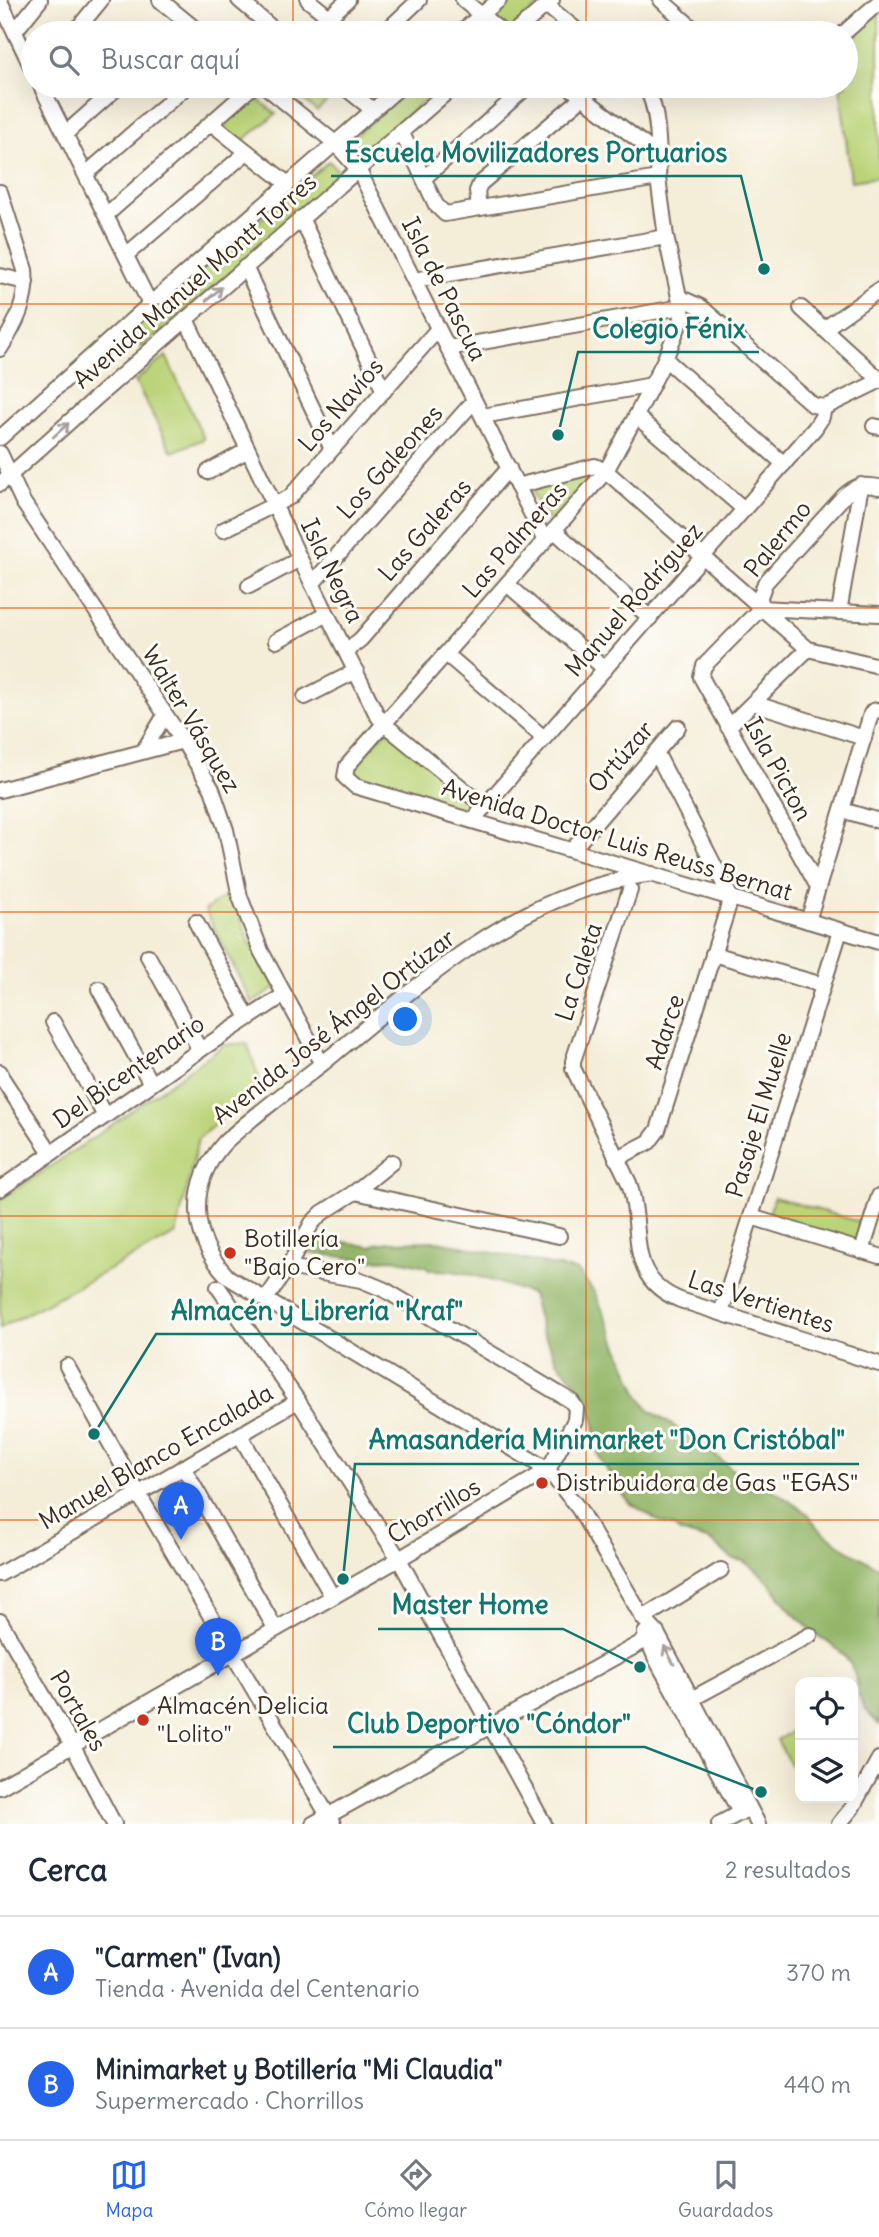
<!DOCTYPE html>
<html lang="es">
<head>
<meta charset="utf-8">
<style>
	body { margin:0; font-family:Delius,sans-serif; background:#f2f2f3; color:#1f2937 }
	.controls { position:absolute; right:21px; bottom:21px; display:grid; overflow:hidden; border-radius:14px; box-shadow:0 7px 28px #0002 }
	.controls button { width:63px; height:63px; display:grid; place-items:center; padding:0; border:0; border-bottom:2px solid #e0e1e3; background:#fff; color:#1f2937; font:35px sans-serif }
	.you { position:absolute; left:406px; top:1020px; width:24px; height:24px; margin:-18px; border:5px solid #fff; border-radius:50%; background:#1a73e8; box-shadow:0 0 0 10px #1a73e833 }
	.badge { display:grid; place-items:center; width:46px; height:46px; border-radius:50%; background:#2563eb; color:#fff; font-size:23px; font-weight:700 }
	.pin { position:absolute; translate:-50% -58px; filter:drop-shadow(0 2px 4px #0008) }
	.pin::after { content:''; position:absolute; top:37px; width:24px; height:21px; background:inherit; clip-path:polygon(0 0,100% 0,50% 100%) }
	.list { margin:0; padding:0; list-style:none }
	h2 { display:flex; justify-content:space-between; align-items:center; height:91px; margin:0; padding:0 28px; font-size:30px }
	h2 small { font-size:23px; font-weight:400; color:#747a83 }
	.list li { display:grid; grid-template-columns:46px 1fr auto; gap:21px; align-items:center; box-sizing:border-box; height:112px; padding:0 28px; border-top:2px solid #e0e1e3 }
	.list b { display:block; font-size:26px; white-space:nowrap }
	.list p { margin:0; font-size:23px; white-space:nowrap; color:#747a83 }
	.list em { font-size:23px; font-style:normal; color:#747a83 }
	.icon { flex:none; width:38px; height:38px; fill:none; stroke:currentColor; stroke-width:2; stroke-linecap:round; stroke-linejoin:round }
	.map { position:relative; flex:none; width:879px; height:1824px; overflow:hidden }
	.search { position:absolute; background:#fff; box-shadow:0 7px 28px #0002; left:21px; right:21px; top:21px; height:77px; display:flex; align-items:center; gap:18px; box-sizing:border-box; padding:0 24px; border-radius:38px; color:#747a83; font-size:26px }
	.sheet { height:315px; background:#fff }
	nav { display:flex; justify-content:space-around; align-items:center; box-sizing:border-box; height:98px; border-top:2px solid #e0e1e3; background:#fff; font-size:19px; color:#747a83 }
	nav a { display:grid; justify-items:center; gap:4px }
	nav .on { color:#2563eb }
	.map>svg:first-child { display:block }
</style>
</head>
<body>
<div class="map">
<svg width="879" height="1824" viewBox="0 0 879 1824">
	<rect width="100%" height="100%" fill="#fdfcf7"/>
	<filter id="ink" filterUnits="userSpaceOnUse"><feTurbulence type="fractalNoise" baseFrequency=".0143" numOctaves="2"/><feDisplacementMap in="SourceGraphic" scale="14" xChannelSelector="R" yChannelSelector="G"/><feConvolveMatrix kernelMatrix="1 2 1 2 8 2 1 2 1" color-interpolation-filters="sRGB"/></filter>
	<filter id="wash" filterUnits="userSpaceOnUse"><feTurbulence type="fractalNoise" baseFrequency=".00686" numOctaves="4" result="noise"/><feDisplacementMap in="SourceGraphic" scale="28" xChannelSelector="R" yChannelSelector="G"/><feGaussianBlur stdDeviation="1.57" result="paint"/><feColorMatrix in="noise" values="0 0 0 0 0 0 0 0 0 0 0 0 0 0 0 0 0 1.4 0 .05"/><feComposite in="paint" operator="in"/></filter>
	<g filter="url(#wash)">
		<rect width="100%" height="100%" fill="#f4edd8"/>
		<g fill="#bbd479" stroke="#7b7f4c" stroke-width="2">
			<polygon points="512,0 545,0 510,30 494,21 494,16"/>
			<polygon points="879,12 879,177 851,181 840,86 846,86 846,40"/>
			<polygon points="286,86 338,86 340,88 317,111"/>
			<polygon points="412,86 441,86 363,154 358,154 351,149 350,140"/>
			<polygon points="255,97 276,114 241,142 221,126"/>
			<polygon points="329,161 343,176 247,260 141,348 135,327"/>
			<polygon points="166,356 204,439 172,452 135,381"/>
			<polygon points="584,473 592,482 552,527 528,486"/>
			<polygon points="387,729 476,804 467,813 359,780 352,776 352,769"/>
			<polygon points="233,891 248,939 277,987 252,1003 205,910"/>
			<polygon points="247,1043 261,1084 198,1139 176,1234 0,1328 0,1200 93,1138 224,1045"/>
			<polygon points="774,1197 863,1223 857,1244 768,1217"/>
			<polygon points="800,1727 800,1772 796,1775 777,1740"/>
		</g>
		<path fill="#94b669" stroke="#687044" stroke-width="2" d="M 326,1239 L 372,1247 L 375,1244 L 391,1242 L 438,1241 L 578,1271 L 595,1293 L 640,1397 L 649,1410 L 703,1445 L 740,1476 L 770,1488 L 808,1514 L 817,1527 L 841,1546 L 879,1568 L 879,1725 L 864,1709 L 858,1694 L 856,1678 L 850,1663 L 840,1651 L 813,1632 L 790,1610 L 768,1581 L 756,1570 L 743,1561 L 733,1559 L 710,1541 L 680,1532 L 674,1527 L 657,1520 L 630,1503 L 619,1490 L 600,1458 L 594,1442 L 595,1424 L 584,1393 L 557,1361 L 542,1331 L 532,1294 C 498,1283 466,1269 429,1270 L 426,1266 L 394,1259 L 370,1260 L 302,1252 L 312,1240 Z"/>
	</g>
	<g filter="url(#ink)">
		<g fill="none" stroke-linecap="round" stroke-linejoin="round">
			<g stroke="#7c6e5f" stroke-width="18">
				<g id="minor">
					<polyline points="160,0 200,33"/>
					<polyline points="239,0 278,33"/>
					<polyline points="308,0 329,17"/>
					<polyline points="463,0 503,33"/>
					<polyline points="661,0 698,33"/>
					<polyline points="0,1 33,70"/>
					<polyline points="546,5 580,33"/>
					<polyline points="15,31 40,0"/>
					<polyline points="74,33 101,0"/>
					<polyline points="178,33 189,24"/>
					<polyline points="311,33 348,0"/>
					<polyline points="384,33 419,0"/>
					<polyline points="460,33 499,0"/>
					<polyline points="514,33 552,0"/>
					<polyline points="844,33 879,2"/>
					<polyline points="41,86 150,304"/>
					<polyline points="265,86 335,143 358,169 545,541"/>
					<polyline points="343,86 373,110"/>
					<polyline points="568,86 659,156 658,178 666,237 683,315 665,359 636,416 606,471 347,766 345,777 355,786 879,942"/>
					<path d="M 643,86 C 657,98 658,137 659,156"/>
					<polyline points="211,123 288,184"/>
					<polyline points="401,131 436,205 445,214 658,178"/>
					<polyline points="65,134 119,86"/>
					<polyline points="86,174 187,86"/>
					<polyline points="424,178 528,86"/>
					<path d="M 0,192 L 25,270 C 28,301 16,324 0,349"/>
					<polyline points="479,208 477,191 480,184 583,97"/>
					<polyline points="106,215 253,86"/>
					<polyline points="301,218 384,391"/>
					<polyline points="126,255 247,152"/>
					<polyline points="245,267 332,449"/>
					<polyline points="0,276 26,282"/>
					<polyline points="414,280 666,237"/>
					<polyline points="679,297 701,307 813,405 824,407 830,405 879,381"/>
					<polyline points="801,308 879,379"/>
					<polyline points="186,319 300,559 377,715 384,724 485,807"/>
					<polyline points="824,329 879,290"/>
					<polyline points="448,348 682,307"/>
					<polyline points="665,359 784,464"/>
					<polyline points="483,416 652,385"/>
					<polyline points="636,416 744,509"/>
					<polyline points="874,426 879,427"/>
					<polyline points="0,438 150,304 401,86"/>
					<polyline points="0,453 23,502 183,741 212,789 226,830 240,897 261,951 322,1064"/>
					<polyline points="208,472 248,450"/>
					<polyline points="0,484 106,389 454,86"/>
					<polyline points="517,486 595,466 606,471 808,649 879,666"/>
					<polyline points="223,530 290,497 438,329"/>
					<polyline points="554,530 650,618"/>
					<polyline points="312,584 474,401"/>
					<polyline points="507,584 605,669"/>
					<polyline points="249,586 300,559"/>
					<polyline points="761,608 704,666 701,677 818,887"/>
					<path d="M 761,608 L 760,597 L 765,583 L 844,496 C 856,485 863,484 879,487"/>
					<polyline points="761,608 879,614"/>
					<polyline points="839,612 861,485"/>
					<polyline points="276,641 327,614"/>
					<polyline points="346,651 361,639 509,468"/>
					<polyline points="446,654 544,738"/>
					<polyline points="305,697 356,671"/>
					<polyline points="753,703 864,738"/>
					<polyline points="728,727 808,649"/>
					<polyline points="144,750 165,715"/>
					<polyline points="0,790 183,741"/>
					<polyline points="842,810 879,821"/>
					<polyline points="478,814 815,428 822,417 824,407"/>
					<polyline points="572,850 678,727"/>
					<path d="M 652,874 C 522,891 430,975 333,1055 C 297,1084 259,1111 225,1142 C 187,1184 190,1237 228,1277 L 548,1470 L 579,1509 L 643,1618 L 657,1633 L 758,1824"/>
					<path d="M 630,890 L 573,1061 L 573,1068 L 629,1183 C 645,1229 623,1277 680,1300 L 879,1364"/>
					<polyline points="808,921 871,714 873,711 879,710"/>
					<polyline points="196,922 248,1018"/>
					<polyline points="713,954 823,985"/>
					<polyline points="148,956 200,1050"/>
					<polyline points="99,989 151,1084"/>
					<polyline points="53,1022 105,1116"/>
					<polyline points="0,1072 2,1078 51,1153"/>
					<polyline points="616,1159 649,1142 658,1130 731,898 656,752"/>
					<polyline points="0,1189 200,1050 284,995"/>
					<polyline points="355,1192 392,1162"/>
					<polyline points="751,1217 879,1256"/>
					<polyline points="862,1251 879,1196"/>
					<polyline points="218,1287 298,1401 399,1559 544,1824"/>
					<polyline points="266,1299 288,1267 312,1223 322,1213 355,1192 559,1236"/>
					<polyline points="721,1313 840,931"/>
					<polyline points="67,1366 138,1493 333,1824"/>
					<polyline points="240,1435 332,1596"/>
					<polyline points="183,1467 275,1628"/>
					<polyline points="0,1574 298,1401"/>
					<polyline points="643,1618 721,1570"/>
					<polyline points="0,1621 72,1745 114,1824"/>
					<polyline points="645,1633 656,1659 737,1807"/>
					<polyline points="686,1702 810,1635"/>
					<polyline points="0,1787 399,1559 548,1470 575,1420 576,1408 571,1401 385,1290 361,1280 288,1267"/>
					<polyline points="313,1824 646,1640"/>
					<polyline points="719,1824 749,1808"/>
					<polyline points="839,1824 852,1808 879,1759"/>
				</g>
			</g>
			<use href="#minor" stroke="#fff" stroke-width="14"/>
		</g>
		<defs><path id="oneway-shaft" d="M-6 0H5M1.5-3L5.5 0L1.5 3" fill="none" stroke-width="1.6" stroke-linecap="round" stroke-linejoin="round" transform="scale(1.75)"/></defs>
		<g stroke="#a79f9a">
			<use href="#oneway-shaft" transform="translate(214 294) rotate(-41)"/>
			<use href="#oneway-shaft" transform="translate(61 430) rotate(-42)"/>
			<use href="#oneway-shaft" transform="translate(669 1655) rotate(-118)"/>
		</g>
	</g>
	<path fill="none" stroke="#e8590c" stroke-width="2" stroke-opacity="0.55" d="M 293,0 L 293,33M 586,0 L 586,33M 293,86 L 293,1824M 586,86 L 586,1824M 0,304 L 879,304M 0,608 L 879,608M 0,912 L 879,912M 0,1216 L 879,1216M 0,1520 L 879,1520"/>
	<g fill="#c8321e" stroke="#fdfcf7" stroke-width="2.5">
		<circle cx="230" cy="1253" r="7"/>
		<circle cx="542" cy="1483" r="7"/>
		<circle cx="143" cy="1720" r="7"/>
	</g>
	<g text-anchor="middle" stroke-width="6" stroke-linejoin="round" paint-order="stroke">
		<g font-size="24" fill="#3b2a1e" stroke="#fdfcf7">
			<text transform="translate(195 281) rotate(-41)" y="8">Avenida Manuel Montt Torres</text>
			<text transform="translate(444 289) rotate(63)" y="8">Isla de Pascua</text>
			<text transform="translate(341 405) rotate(-49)" y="8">Los Navíos</text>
			<text transform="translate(390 462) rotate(-48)" y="8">Los Galeones</text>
			<text transform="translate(425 530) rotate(-49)" y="8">Las Galeras</text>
			<text transform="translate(778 539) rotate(-51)" y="8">Palermo</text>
			<text transform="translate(515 540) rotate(-49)" y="8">Las Palmeras</text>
			<text transform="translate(332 571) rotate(64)" y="8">Isla Negra</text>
			<text transform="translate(634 600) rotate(-49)" y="8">Manuel Rodríguez</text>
			<text transform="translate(191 719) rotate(59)" y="8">Walter Vásquez</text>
			<text transform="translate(621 757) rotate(-49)" y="8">Ortúzar</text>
			<text transform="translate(778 769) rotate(61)" y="8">Isla Picton</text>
			<text transform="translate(617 840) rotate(17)" y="8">Avenida Doctor Luis Reuss Bernat</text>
			<text transform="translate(579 972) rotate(-72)" y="8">La Caleta</text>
			<text transform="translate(334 1027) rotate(-38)" y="8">Avenida José Ángel Ortúzar</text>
			<text transform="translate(665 1032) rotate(-72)" y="8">Adarce</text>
			<text transform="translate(129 1072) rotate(-35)" y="8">Del Bicentenario</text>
			<text transform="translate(759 1115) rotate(-73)" y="8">Pasaje El Muelle</text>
			<text transform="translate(761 1302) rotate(18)" y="8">Las Vertientes</text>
			<text transform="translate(156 1457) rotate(-30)" y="8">Manuel Blanco Encalada</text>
			<text transform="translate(434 1511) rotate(-31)" y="8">Chorrillos</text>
			<text transform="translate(78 1711) rotate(60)" y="8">Portales</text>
		</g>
		<g font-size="24" fill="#3b2a1e" stroke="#fdfcf7" text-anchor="start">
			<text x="244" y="1247">Botillería<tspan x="244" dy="28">"Bajo Cero"</tspan></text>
			<text x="556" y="1491">Distribuidora de Gas "EGAS"</text>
			<text x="157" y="1714">Almacén Delicia<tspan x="157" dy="28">"Lolito"</tspan></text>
		</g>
	</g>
	<path fill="none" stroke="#0f766e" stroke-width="2.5" d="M764 269L741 176H331M558 435L578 352H759M94 1434L156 1334H477M343 1579L355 1464H859M640 1667L563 1629H378M761 1792L645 1747H333"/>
	<g fill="#0f766e" stroke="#fdfcf7" stroke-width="2.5">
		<circle cx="764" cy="269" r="7"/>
		<circle cx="558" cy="435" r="7"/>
		<circle cx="94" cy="1434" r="7"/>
		<circle cx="343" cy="1579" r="7"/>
		<circle cx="640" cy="1667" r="7"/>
		<circle cx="761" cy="1792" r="7"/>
	</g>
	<g font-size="26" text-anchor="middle" font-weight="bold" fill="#0f766e" stroke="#fdfcf7" stroke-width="6" stroke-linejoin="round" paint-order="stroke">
		<text x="536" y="162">Escuela Movilizadores Portuarios</text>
		<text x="669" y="338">Colegio Fénix</text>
		<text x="317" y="1320">Almacén y Librería "Kraf"</text>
		<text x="607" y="1449">Amasandería Minimarket "Don Cristóbal"</text>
		<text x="470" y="1614">Master Home</text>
		<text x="489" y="1733">Club Deportivo "Cóndor"</text>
	</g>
</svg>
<div class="controls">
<button><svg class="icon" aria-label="locate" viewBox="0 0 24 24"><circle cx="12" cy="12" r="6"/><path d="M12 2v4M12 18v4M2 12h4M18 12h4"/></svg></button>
<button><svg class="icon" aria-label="layers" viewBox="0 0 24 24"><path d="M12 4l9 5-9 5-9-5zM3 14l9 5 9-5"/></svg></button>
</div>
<div class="you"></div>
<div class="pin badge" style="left:181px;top:1540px">A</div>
<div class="pin badge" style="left:218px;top:1676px">B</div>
<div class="search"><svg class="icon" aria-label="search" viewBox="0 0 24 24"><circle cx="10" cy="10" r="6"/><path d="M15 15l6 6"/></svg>Buscar aquí</div>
</div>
<section class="sheet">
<h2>Cerca<small>2 resultados</small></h2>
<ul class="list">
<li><span class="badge">A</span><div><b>&quot;Carmen&quot; (Ivan)</b><p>Tienda · Avenida del Centenario</p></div><em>370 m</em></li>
<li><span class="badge">B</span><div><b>Minimarket y Botillería &quot;Mi Claudia&quot;</b><p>Supermercado · Chorrillos</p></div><em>440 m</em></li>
</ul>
</section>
<nav>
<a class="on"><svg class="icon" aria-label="map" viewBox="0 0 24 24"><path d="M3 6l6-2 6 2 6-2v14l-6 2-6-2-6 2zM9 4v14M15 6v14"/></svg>Mapa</a>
<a><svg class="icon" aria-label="directions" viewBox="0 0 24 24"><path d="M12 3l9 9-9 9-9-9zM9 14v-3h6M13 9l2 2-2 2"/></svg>Cómo llegar</a>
<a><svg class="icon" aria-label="saved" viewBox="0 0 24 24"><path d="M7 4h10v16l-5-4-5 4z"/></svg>Guardados</a>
</nav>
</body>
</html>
